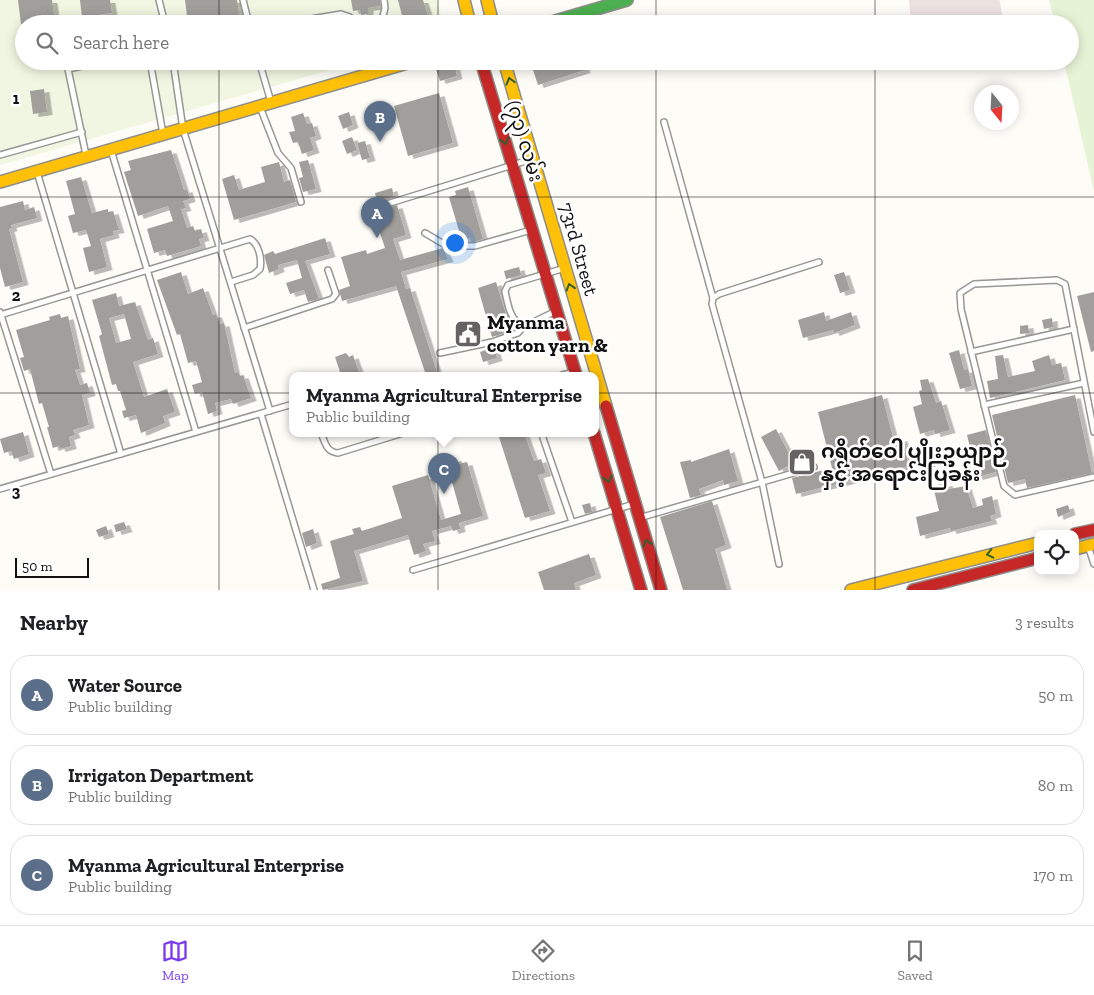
<!DOCTYPE html>
<html lang="en">
<head>
<meta charset="utf-8">
<style>
	body { margin:0; font-family:"Zilla Slab","Noto Sans Myanmar",serif; background:#f6f6f6; color:#202124 }
	.controls { position:absolute; right:15px; bottom:15px; display:grid; overflow:hidden; border-radius:10px; box-shadow:0 2px 12px #0003 }
	.controls button { width:45px; height:45px; display:grid; place-items:center; padding:0; border:0; border-bottom:1px solid #e0e0e0; background:#fff; color:#202124; font:25px sans-serif }
	.compass { position:absolute; left:974px; top:85px; width:45px; height:45px; border-radius:50%; background:#fff; box-shadow:0 2px 12px #0003; rotate:162deg }
	.scale { position:absolute; left:15px; bottom:12px; width:74px; box-sizing:border-box; padding-left:5px; border:2px solid #111; border-top:0; font-size:14px; line-height:18px; white-space:nowrap; color:#111; -webkit-text-stroke:4px #fff; paint-order:stroke }
	.you { position:absolute; left:454px; top:242px; width:18px; height:18px; margin:-12px; border:4px solid #fff; border-radius:50%; background:#1a73e8; box-shadow:0 0 0 8px #1a73e833 }
	.badge { display:grid; place-items:center; width:32px; height:32px; border-radius:50%; background:#7c3aed; color:#fff; font-size:16px; font-weight:700 }
	.pin { position:absolute; translate:-50% -41px; filter:drop-shadow(0 1px 2px #0008) }
	.pin::after { content:''; position:absolute; top:26px; width:18px; height:15px; background:inherit; clip-path:polygon(0 0,100% 0,50% 100%) }
	.popup { position:absolute; left:289px; top:372px; width:310px; height:65px; box-sizing:border-box; display:grid; place-content:center; border-radius:10px; background:#fff; filter:drop-shadow(0 1px 4px #0005); font-size:16px; white-space:nowrap; color:#757577 }
	.popup b { font-size:19px; color:#202124 }
	.popup::after { content:''; position:absolute; left:50%; top:100%; margin-left:-10px; border:10px solid transparent; border-top-color:#fff }
	.list { margin:0; padding:0; list-style:none }
	h2 { display:flex; justify-content:space-between; align-items:center; height:65px; margin:0; padding:0 20px; font-size:21px }
	h2 small { font-size:16px; font-weight:400; color:#757577 }
	.list li { display:grid; grid-template-columns:32px 1fr auto; gap:15px; align-items:center; box-sizing:border-box; height:80px; margin:0 10px 10px; padding:0 10px; border:1px solid #e0e0e0; border-radius:20px }
	.list b { display:block; font-size:19px; white-space:nowrap }
	.list p { margin:0; font-size:16px; white-space:nowrap; color:#757577 }
	.list em { font-size:16px; font-style:normal; color:#757577 }
	.icon { flex:none; width:28px; height:28px; fill:none; stroke:currentColor; stroke-width:2; stroke-linecap:round; stroke-linejoin:round }
	.map { position:relative; flex:none; width:1094px; height:590px; overflow:hidden }
	.search { position:absolute; background:#fff; box-shadow:0 2px 12px #0003; left:15px; right:15px; top:15px; height:55px; display:flex; align-items:center; gap:12px; box-sizing:border-box; padding:0 18px; border-radius:28px; color:#757577; font-size:19px }
	.sheet { height:335px; background:#fff }
	nav { display:flex; justify-content:space-around; align-items:center; box-sizing:border-box; height:70px; border-top:1px solid #e0e0e0; background:#fff; font-size:14px; color:#757577 }
	nav a { display:grid; justify-items:center; gap:2px }
	nav .on { color:#7c3aed }
	.map>svg:first-child { display:block }
</style>
</head>
<body>
<div class="map">
<svg width="1094" height="590" viewBox="0 0 1094 590">
	<defs>
		<filter id="shadow"><feDropShadow dx="5.5" dy="3" stdDeviation="0" flood-color="#0004"/></filter>
	</defs>
	<rect width="100%" height="100%" fill="#fdfcf7"/>
	<polygon fill="#e7f3d7" points="1049,0 1094,0 1094,191 1064,61 1070,61 1070,24 1055,24"/>
	<polygon fill="#f0f6e1" points="0,0 437,0 443,24 24,24 24,61 361,61 0,165"/>
	<g fill="none" stroke-linecap="round" stroke-linejoin="round">
		<path stroke="#ebe1df" stroke-width="26" d="M 922,0 L 923,12 C 940,23 949,20 969,17"/>
		<polyline stroke="#ebe1df" stroke-width="66" points="966,0 969,17"/>
	</g>
	<g fill="#a19f9c" fill-rule="evenodd" filter="url(#shadow)">
		<polygon points="18,0 52,0 55,22 21,24"/>
		<polygon points="80,0 110,0 112,13 82,17"/>
		<polygon points="185,0 237,0 240,21 226,24 188,24"/>
		<polygon points="351,0 380,0 380,6 368,8 368,14 361,15 360,10 353,11"/>
		<polygon points="398,0 423,0 428,16 404,23"/>
		<polygon points="539,61 566,61 567,66 582,61 585,70 538,85 531,64"/>
		<polygon points="454,64 457,76 440,81 436,69"/>
		<polygon points="44,89 47,112 33,114 30,91"/>
		<polygon points="439,93 453,143 408,156 394,106"/>
		<polygon points="349,112 353,125 343,129 338,116"/>
		<polygon points="303,113 307,124 312,123 316,136 310,138 314,150 302,154 298,142 293,143 289,132 295,131 291,117"/>
		<polygon points="352,137 357,150 347,154 342,141"/>
		<polygon points="365,141 370,158 362,160 357,143"/>
		<polygon points="171,150 184,190 187,189 190,199 183,201 186,208 181,209 187,228 193,226 195,231 201,229 204,238 199,239 201,246 167,256 165,250 154,253 147,229 173,221 168,206 138,216 124,172 131,170 128,161"/>
		<polygon points="308,160 316,189 303,192 299,178 303,177 299,162"/>
		<polygon points="279,162 284,182 290,180 296,202 234,220 222,179 234,175 239,190 265,182 261,167"/>
		<polygon points="81,177 92,213 108,209 108,212 113,211 119,230 113,231 114,235 100,239 107,267 89,272 83,248 91,246 86,230 73,233 68,216 75,214 66,181"/>
		<polygon points="468,187 483,239 474,242 471,242 470,238 462,241 449,197 456,195 455,191"/>
		<polygon points="392,188 394,197 384,201 383,205 387,208 397,205 406,235 393,239 400,260 443,248 448,259 401,272 406,289 410,288 437,372 428,375 426,375 396,286 342,301 339,290 350,286 341,257 366,250 367,254 385,248 376,221 368,223 366,215 379,211 375,193"/>
		<polygon points="23,201 25,210 34,207 37,218 11,225 12,228 9,229 23,282 5,287 0,268 0,207"/>
		<polygon points="325,238 330,254 305,261 319,299 308,302 304,290 290,294 286,283 302,278 297,260 278,265 279,269 269,273 264,255 273,251 275,254"/>
		<polygon points="519,267 521,275 506,279 504,271"/>
		<polygon points="181,272 188,294 203,288 213,315 216,314 220,324 224,323 235,373 238,372 240,376 243,375 251,398 233,404 231,399 215,403 217,411 208,414 202,392 195,394 192,385 202,382 196,361 188,363 180,334 177,335 157,280"/>
		<polygon points="844,272 850,290 840,293 834,275"/>
		<polygon points="496,282 511,331 492,337 478,288"/>
		<polygon points="1094,292 1094,351 1091,352 1077,296"/>
		<path d="M 116,293 L 119,306 L 135,302 L 148,340 L 153,338 L 158,354 L 133,362 L 144,397 L 167,389 L 175,412 L 163,416 L 165,423 L 141,433 L 136,415 L 124,418 L 122,411 L 126,410 L 120,391 L 118,391 L 116,384 L 112,385 L 99,336 L 102,334 L 92,300 ZM 124,314 L 131,339 L 116,343 L 109,318 Z"/>
		<polygon points="824,312 826,321 851,312 855,325 834,333 833,330 803,338 798,320"/>
		<polygon points="60,314 61,318 68,316 80,369 75,370 80,385 87,383 90,393 82,395 89,425 73,430 75,435 69,437 71,446 60,449 59,446 53,448 47,427 49,427 42,403 39,404 30,369 24,371 20,358 24,357 16,330 43,322 50,320 49,317"/>
		<polygon points="1052,318 1053,327 1044,329 1042,320"/>
		<polygon points="1028,325 1029,333 1020,334 1020,326"/>
		<polygon points="494,347 497,358 483,362 480,352"/>
		<polygon points="959,350 964,370 968,369 972,386 960,389 949,353"/>
		<polygon points="346,353 349,357 353,355 360,375 341,375 335,357"/>
		<polygon points="1003,355 1008,377 1035,371 1032,361 1049,355 1052,365 1061,363 1065,380 990,398 987,381 998,379 995,356"/>
		<polygon points="928,379 936,403 941,401 950,430 935,434 934,430 920,434 913,407 922,404 919,391 922,390 920,380"/>
		<polygon points="882,395 894,441 902,438 909,466 796,494 792,478 832,468 818,412"/>
		<polygon points="1075,395 1092,473 1027,488 1025,479 1008,483 992,415"/>
		<polygon points="776,429 794,463 779,471 761,437"/>
		<polygon points="986,430 996,472 977,477 967,435"/>
		<polygon points="23,432 29,454 14,459 11,451 4,453 0,439"/>
		<polygon points="512,433 524,433 534,461 541,459 546,473 538,475 550,511 525,518 499,437"/>
		<polygon points="729,449 738,481 724,485 723,480 699,489 701,495 690,498 680,462 691,460 691,462"/>
		<polygon points="456,458 458,464 467,462 483,516 459,523 460,529 453,531 451,526 432,531 435,541 423,544 426,551 414,555 408,535 354,551 363,581 323,590 321,584 340,578 330,541 354,534 352,529 360,527 362,531 402,518 392,486 428,475 441,520 461,514 446,461"/>
		<polygon points="947,483 949,489 966,486 973,508 983,505 982,499 992,496 996,514 990,516 992,521 951,531 950,528 920,536 916,517 939,511 933,486"/>
		<polygon points="712,501 726,545 715,549 727,590 683,590 660,517"/>
		<polygon points="590,503 592,512 585,514 582,505"/>
		<polygon points="1068,505 1070,512 1058,517 1056,509"/>
		<polygon points="124,522 127,529 116,532 114,525"/>
		<polygon points="106,526 109,534 99,537 96,530"/>
		<polygon points="313,529 317,543 306,547 302,533"/>
		<polygon points="589,554 596,575 574,583 576,590 544,590 538,572"/>
	</g>
	<g fill="none" stroke-linecap="round" stroke-linejoin="round">
		<g stroke="#979795" stroke-width="8">
			<g id="lane">
				<polyline points="159,0 165,24"/>
				<polyline points="243,0 249,24"/>
				<polyline points="281,24 341,14 350,17 354,24"/>
				<polyline points="381,24 385,8 384,0"/>
				<polyline points="150,61 163,134"/>
				<polyline points="173,61 183,129 270,411"/>
				<polyline points="259,61 271,102"/>
				<polyline points="375,61 376,72"/>
				<polyline points="260,107 278,153 291,168 301,202"/>
				<polyline points="664,122 713,298"/>
				<polyline points="111,150 196,432"/>
				<polyline points="0,155 82,132"/>
				<polyline points="86,155 68,69 106,61"/>
				<polyline points="37,172 121,454"/>
				<polyline points="387,204 532,159"/>
				<polyline points="425,233 447,246 475,246 531,230"/>
				<polyline points="0,312 51,474"/>
				<path d="M 0,315 L 250,239 C 259,244 262,259 260,269 L 253,275 L 231,282"/>
				<path d="M 523,327 C 510,319 508,306 505,291 L 508,285 L 565,268"/>
				<polyline points="244,328 332,299 336,294 328,270"/>
				<polyline points="971,352 1074,329"/>
				<polyline points="440,353 492,342 518,333 523,327 556,311"/>
				<polyline points="562,375 575,372"/>
				<polyline points="984,405 1084,383"/>
				<polyline points="261,414 314,590"/>
				<polyline points="1094,432 1065,284 1057,280 974,284 960,293 961,309 1004,486 1015,495 1094,477"/>
				<path d="M 321,433 C 325,442 326,452 338,453 L 403,433"/>
				<polyline points="543,438 572,522"/>
				<polyline points="0,489 293,404"/>
				<polyline points="639,518 814,467"/>
				<polyline points="1088,546 1094,564"/>
				<polyline points="779,564 762,482 712,304 713,298 719,294 819,262"/>
				<polyline points="413,570 634,504"/>
			</g>
		</g>
		<g stroke="#8e8d8b" stroke-width="14">
			<polyline id="fast" points="545,24 627,0"/>
		</g>
		<g stroke="#8e8d8b" stroke-width="14">
			<g id="slow">
				<polyline points="464,0 470,24"/>
				<polyline points="487,0 493,24"/>
				<polyline points="504,61 606,406"/>
				<polyline points="0,182 414,61"/>
				<polyline points="1075,549 1094,544"/>
				<polyline points="851,590 1038,543"/>
			</g>
		</g>
		<g stroke="#8e8d8b" stroke-width="14">
			<g id="jam">
				<polyline points="481,61 576,375"/>
				<polyline points="606,406 661,590"/>
				<polyline points="594,433 641,590"/>
				<polyline points="1075,534 1094,530"/>
				<polyline points="913,590 1038,558"/>
			</g>
		</g>
		<use href="#lane" stroke="#fffffe" stroke-width="5"/>
		<use href="#fast" stroke="#4caf50" stroke-width="11"/>
		<use href="#slow" stroke="#ffc107" stroke-width="11"/>
		<use href="#jam" stroke="#c62828" stroke-width="11"/>
	</g>
	<defs><path id="oneway-chevron" d="M-2-3.5L2.5 0L-2 3.5" fill="none" stroke-width="1.6" stroke-linecap="round" stroke-linejoin="round" transform="scale(1.25)"/></defs>
	<g stroke="#2e6030">
		<use href="#oneway-chevron" transform="translate(510 81) rotate(-106)"/>
		<use href="#oneway-chevron" transform="translate(505 141) rotate(73)"/>
		<use href="#oneway-chevron" transform="translate(570 287) rotate(-107)"/>
		<use href="#oneway-chevron" transform="translate(608 479) rotate(73)"/>
		<use href="#oneway-chevron" transform="translate(647 543) rotate(-107)"/>
		<use href="#oneway-chevron" transform="translate(990 554) rotate(167)"/>
	</g>
	<path fill="none" stroke="#111" stroke-width="1" stroke-opacity="0.55" d="M 219,0 L 219,24M 438,0 L 438,24M 656,0 L 656,24M 875,0 L 875,24M 219,61 L 219,590M 438,61 L 438,590M 656,61 L 656,590M 875,61 L 875,590M 0,197 L 1094,197M 0,393 L 1094,393"/>
	<defs>
		<g id="civic-square" transform="scale(1.4375)"><rect x="-9" y="-9" width="18" height="18" rx="4" fill="#646362" stroke="#fff"/><path d="M-.6-6.5H3V-4.5H.6V-3L4-1V1h2V6H-6V1h2V-1L-.6-3ZM-1.2 2.5V6h2.4V2.5Z" fill="#fff"/></g>
		<g id="shop-square" transform="scale(1.4375)"><rect x="-9" y="-9" width="18" height="18" rx="4" fill="#646362" stroke="#fff"/><path d="M-5-2.5h2.3a2.7 3.5 0 0 1 5.4 0H5L5.5 6h-11ZM-1.5-2.5h3a1.5 2.3 0 0 0-3 0Z" fill="#fff"/></g>
	</defs>
	<g fill-rule="evenodd">
		<use href="#civic-square" x="468" y="334"/>
		<use href="#shop-square" x="802" y="462"/>
	</g>
	<g text-anchor="middle" stroke-width="5" stroke-linejoin="round" paint-order="stroke">
		<g font-size="20" fill="#111" stroke="#fff">
			<text transform="translate(525 141) rotate(73)" y="7">(၇၃) လမ်း</text>
			<text transform="translate(579 249) rotate(74)" y="7">73rd Street</text>
		</g>
		<g font-size="20" font-weight="bold" fill="#111" stroke="#fff" text-anchor="start">
			<text x="487" y="329">Myanma<tspan x="487" dy="23">cotton yarn &amp;</tspan></text>
			<text x="821" y="458">ဂရိတ်ဝေါ ပျိုးဥယျာဉ်<tspan x="821" dy="23">နှင့် အရောင်းပြခန်း</tspan></text>
		</g>
	</g>
	<g font-size="16" text-anchor="middle" font-weight="bold" fill="#111" stroke="#fff" stroke-width="5" stroke-linejoin="round" paint-order="stroke">
		<text x="16" y="104">1</text>
		<text x="16" y="301">2</text>
		<text x="16" y="497">3</text>
	</g>
</svg>
<div class="controls">
<button><svg class="icon" aria-label="locate" viewBox="0 0 24 24"><circle cx="12" cy="12" r="6"/><path d="M12 2v4M12 18v4M2 12h4M18 12h4"/></svg></button>
</div>
<svg class="compass" viewBox="-18 -18 36 36"><path d="M0-13l5 13h-10z" fill="#e53935"/><path d="M0 13l5-13h-10z" fill="#757577"/></svg>
<div class="scale">50 m</div>
<div class="you"></div>
<div class="pin badge" style="left:377px;top:238px;background:#5c6f8a">A</div>
<div class="pin badge" style="left:380px;top:142px;background:#5c6f8a">B</div>
<div class="pin badge" style="left:444px;top:494px;background:#5c6f8a">C</div>
<div class="popup"><b>Myanma Agricultural Enterprise</b>Public building</div>
<div class="search"><svg class="icon" aria-label="search" viewBox="0 0 24 24"><circle cx="10" cy="10" r="6"/><path d="M15 15l6 6"/></svg>Search here</div>
</div>
<section class="sheet">
<h2>Nearby<small>3 results</small></h2>
<ul class="list">
<li><span class="badge" style="background:#5c6f8a">A</span><div><b>Water Source</b><p>Public building</p></div><em>50 m</em></li>
<li><span class="badge" style="background:#5c6f8a">B</span><div><b>Irrigaton Department</b><p>Public building</p></div><em>80 m</em></li>
<li><span class="badge" style="background:#5c6f8a">C</span><div><b>Myanma Agricultural Enterprise</b><p>Public building</p></div><em>170 m</em></li>
</ul>
</section>
<nav>
<a class="on"><svg class="icon" aria-label="map" viewBox="0 0 24 24"><path d="M3 6l6-2 6 2 6-2v14l-6 2-6-2-6 2zM9 4v14M15 6v14"/></svg>Map</a>
<a><svg class="icon" aria-label="directions" viewBox="0 0 24 24"><path d="M12 3l9 9-9 9-9-9zM9 14v-3h6M13 9l2 2-2 2"/></svg>Directions</a>
<a><svg class="icon" aria-label="saved" viewBox="0 0 24 24"><path d="M7 4h10v16l-5-4-5 4z"/></svg>Saved</a>
</nav>
</body>
</html>
